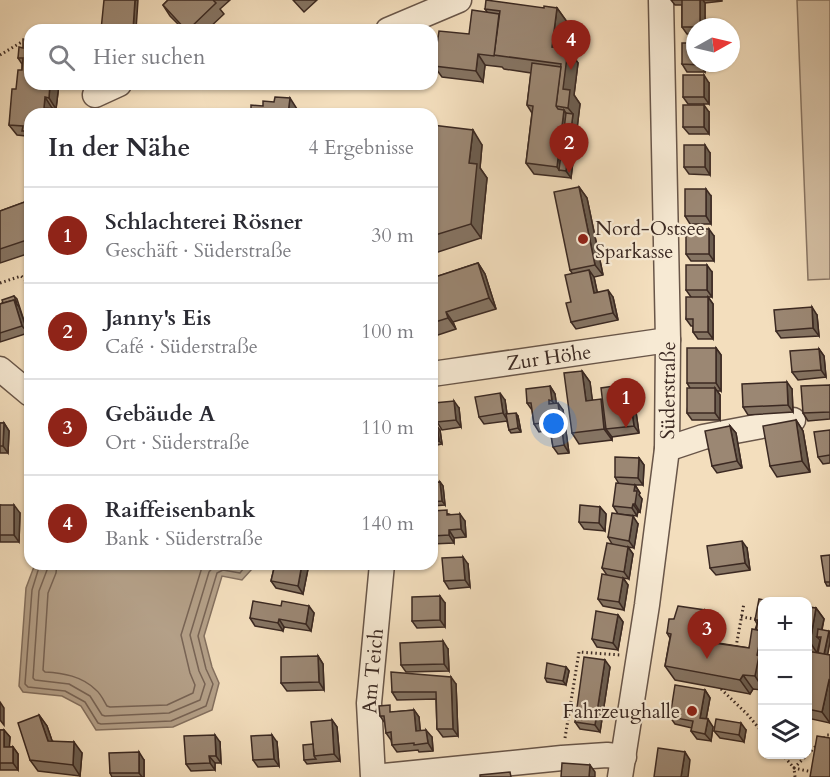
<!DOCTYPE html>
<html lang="de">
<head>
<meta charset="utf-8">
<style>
	body { margin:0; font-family:Cardo,serif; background:#f2f2f3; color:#2b2b33 }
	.controls { position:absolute; right:18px; bottom:18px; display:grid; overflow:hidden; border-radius:12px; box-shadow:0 2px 4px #0004 }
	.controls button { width:54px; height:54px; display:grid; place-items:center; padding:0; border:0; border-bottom:2px solid #e1e1e2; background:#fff; color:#2b2b33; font:30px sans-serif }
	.compass { position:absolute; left:686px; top:18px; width:54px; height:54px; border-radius:50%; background:#fff; box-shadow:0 2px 4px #0004; rotate:82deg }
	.you { position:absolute; left:554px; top:424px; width:21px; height:21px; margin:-15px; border:4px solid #fff; border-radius:50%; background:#1a73e8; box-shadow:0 0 0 9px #1a73e833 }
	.badge { display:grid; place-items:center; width:39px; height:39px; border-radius:50%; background:#8f2418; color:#fff; font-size:20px; font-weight:700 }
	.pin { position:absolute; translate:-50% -50px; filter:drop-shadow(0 2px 3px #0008) }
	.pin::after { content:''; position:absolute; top:32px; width:21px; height:18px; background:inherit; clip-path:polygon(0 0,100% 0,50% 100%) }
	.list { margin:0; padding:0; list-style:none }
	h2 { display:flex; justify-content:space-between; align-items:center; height:78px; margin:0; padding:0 24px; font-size:26px }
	h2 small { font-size:20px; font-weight:400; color:#7c7c81 }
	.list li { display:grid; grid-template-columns:39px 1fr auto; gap:18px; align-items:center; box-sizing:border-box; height:96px; padding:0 24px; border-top:2px solid #e1e1e2 }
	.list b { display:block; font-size:22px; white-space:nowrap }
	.list p { margin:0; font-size:20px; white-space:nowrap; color:#7c7c81 }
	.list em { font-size:20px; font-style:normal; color:#7c7c81 }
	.icon { flex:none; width:33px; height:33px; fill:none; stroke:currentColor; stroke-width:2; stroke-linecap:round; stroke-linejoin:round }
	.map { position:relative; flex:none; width:830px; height:777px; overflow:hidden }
	.search { position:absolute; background:#fff; box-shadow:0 2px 4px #0004; left:24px; top:24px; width:414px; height:66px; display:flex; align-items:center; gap:15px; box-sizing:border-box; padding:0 21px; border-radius:18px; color:#7c7c81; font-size:22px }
	.panel { position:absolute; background:#fff; box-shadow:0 2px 4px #0004; left:24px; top:108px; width:414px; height:462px; border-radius:18px }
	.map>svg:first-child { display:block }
</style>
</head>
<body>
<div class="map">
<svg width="830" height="777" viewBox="0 0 830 777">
	<rect width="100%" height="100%" fill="#f3debd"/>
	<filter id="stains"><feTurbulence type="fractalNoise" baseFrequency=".00333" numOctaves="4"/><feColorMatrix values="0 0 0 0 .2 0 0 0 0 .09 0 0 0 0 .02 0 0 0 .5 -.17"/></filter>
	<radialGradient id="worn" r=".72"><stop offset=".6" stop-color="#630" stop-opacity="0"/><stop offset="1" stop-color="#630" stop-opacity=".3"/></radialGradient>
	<polygon fill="#d4bfa3" stroke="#887462" stroke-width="1.5" points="797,0 830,0 830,279 808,280"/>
	<polygon fill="#b4a088" stroke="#84705f" stroke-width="1.5" points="35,564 253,564 252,569 242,580 222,576 204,636 212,667 219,683 212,710 173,727 96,730 81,706 62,696 23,692 19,686 26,588"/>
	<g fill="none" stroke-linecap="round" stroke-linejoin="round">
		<g stroke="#786455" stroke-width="1.5">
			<polyline points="40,564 32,590 25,684 28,687 65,691 85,702 98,723 101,724 171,721 206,706 213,684 206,669 198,636 217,573 223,570 240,573 247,564"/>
			<polyline points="48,564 47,570 39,591 33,678 35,680 69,684 90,696 102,715 105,716 169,713 200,700 205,684 199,671 190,635 209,572 216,564"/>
			<path d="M 57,564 L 56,573 L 48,593 L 43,670 L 45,672 C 63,673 82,676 96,690 C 101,694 104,701 107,706 L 110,707 L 167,705 L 193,693 L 195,685 L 190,673 L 181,635 L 203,564"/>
		</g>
		<g stroke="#695649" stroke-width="27">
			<g id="minor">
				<polyline points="388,30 459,0"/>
				<polyline points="95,95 119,84"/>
				<polyline points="0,369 30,394"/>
				<path id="s1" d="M 432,374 L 668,340"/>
				<polyline points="667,449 703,437 793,420"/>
				<path id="s2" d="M 373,777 L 369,703 L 382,564"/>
				<polyline points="374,777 562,758 607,755 624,757"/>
				<path id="s3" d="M 620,777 L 647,605 L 667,449 L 668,340 L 661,0"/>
			</g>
		</g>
		<g stroke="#3b2922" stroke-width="3" stroke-dasharray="1.5 3" stroke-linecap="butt">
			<polyline points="0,55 30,37"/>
			<polyline points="0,283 21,276 30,284"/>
			<polyline points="741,617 762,620"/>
			<polyline points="736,647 744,603"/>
			<polyline points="721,689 748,715 762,732"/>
			<polyline points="565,738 579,652 620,655"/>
			<polyline points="824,738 827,735 830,735"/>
			<polyline points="782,754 794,768 812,772"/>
			<polyline points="808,754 817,745"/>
			<polyline points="795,777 794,768 807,755"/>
		</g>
		<use href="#minor" stroke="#f7ead4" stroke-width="24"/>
	</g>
	<g fill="#857463" stroke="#3b2922" stroke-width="1.5">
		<polygon points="168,0 230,0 220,9 224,14 207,30 184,30 170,16 163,5"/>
		<polygon points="293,0 317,0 304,12"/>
		<polygon points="671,0 722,0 722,1 705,3 705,27 695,27 695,34 687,34 682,27 682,5 675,5"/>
		<polygon points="557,8 567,22 563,48 568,49 578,63 574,95 580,104 571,178 534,174 526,163 532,113 527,105 531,73 504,69 502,67 485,65 483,82 442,77 434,66 469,34 487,12 485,9"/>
		<polygon points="23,48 30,84 59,84 56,109 52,108 52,109 56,109 59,114 30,114 30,141 26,136 17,135 9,125 22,70 22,64 18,58"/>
		<polygon points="706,63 705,72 687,72 682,64"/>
		<polygon points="709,83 709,104 688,104 683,97"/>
		<polygon points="709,112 709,134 689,134 683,127"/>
		<polygon points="432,125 482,145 480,168 487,178 481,238 432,254"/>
		<polygon points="710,153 710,175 689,174 684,167"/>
		<polygon points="579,187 587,198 603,275 594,277 597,292 613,297 618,320 576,329 571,322 572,273 570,270"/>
		<polygon points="711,196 711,224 690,224 685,216"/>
		<polygon points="30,200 30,253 0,263 0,211"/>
		<polygon points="714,236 714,261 691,261 686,254"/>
		<polygon points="478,263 485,274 496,309 453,322 456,329 432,337 432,278"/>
		<polygon points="712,272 712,297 708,297 713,304 713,339 698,339 693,332 693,326 691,326 686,319 691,297 686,290"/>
		<polygon points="14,296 17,299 28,333 0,342 0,304"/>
		<polygon points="817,315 819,336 781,338 776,331"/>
		<polygon points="716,348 721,355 721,391 717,391 720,395 720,420 692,420 687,413 690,388 687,383"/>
		<polygon points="819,349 824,356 826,377 798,380 792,372"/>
		<polygon points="582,371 590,382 592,400 603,403 628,384 633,391 639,433 612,437 612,440 579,444 572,433"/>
		<polygon points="830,385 830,419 808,421 803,413"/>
		<polygon points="550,386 555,394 556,403 563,410 569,453 558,454 553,447 550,430 539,432 534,424 532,410 527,403"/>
		<polygon points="792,389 793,412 748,415 743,407"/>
		<polygon points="505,400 507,414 518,416 521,432 511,433 509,430 507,421 484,424 479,417"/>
		<polygon points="459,408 461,427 442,430 437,422"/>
		<polygon points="796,420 803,431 810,472 777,477 770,466"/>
		<polygon points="0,423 4,423 9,431 8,453 0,453"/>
		<polygon points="730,426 736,433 742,468 717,473 712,466"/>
		<polygon points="432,427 440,430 442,444 433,446 434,448 432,449"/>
		<polygon points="830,430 830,463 823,464 818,457"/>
		<polygon points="639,458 644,465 643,485 631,485 635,485 640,493 639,495 642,499 640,512 638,511 637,516 618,514 613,506 619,484 615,477"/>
		<polygon points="440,482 443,486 445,505 432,506 432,483"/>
		<polygon points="0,505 20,513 19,542 0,542"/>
		<polygon points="600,507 606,514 605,531 584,529 579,522"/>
		<polygon points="432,511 449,514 465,521 466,537 454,538 454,543 432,544"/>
		<polygon points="638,524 634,548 628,547 633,554 629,579 623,578 628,585 624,610 603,606 598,599 607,575 602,568 612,544 608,537"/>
		<polygon points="747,548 750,570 716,575 710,568"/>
		<polygon points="830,555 830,586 827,586 825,582"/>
		<polygon points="275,564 309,564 303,594 276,588 271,581"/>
		<polygon points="468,564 470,587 449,589 444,581"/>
		<polygon points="762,602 762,690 753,689 750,694 675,680 665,666 670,638 667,633 674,619 705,610 715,624 712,642 749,648 757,624 755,620"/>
		<polygon points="445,603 445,627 417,628 412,621"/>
		<polygon points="281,606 314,613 311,631 284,627 283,631 255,626 250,618"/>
		<polygon points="807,607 816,608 824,619 822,630 827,655 830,655 830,723 807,718"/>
		<polygon points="618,615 623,622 618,650 597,647 592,639"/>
		<polygon points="448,649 449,671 406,672 401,665"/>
		<polygon points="318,656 323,664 324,690 287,691 281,683"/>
		<polygon points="566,667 569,671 566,685 547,682 545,678"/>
		<polygon points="610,667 600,732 580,729 575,722"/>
		<polygon points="456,684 458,736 443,737 437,729 436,699 397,700 392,692"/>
		<polygon points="705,690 710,698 706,719 713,727 711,741 697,739 691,731 692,728 675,724 670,717"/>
		<polygon points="414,710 419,717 420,730 432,737 433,751 419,752 418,750 397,752 392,745 391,740 386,733 385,723 380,716 394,712"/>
		<polygon points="39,715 47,726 52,741 82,753 80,776 38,771 30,760"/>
		<polygon points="332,720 337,727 340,761 307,764 304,760 313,744"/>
		<polygon points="0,730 4,730 10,737 9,747 13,747 18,754 18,770 0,770"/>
		<polygon points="746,730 744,742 720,738 714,731"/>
		<polygon points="220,742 221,763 215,763 215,770 191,771 186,764"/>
		<polygon points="277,742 279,766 258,767 253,760"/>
		<polygon points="144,760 144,777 112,777 110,773"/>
	</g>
	<g fill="#6c5e50" stroke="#3b2922" stroke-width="1.5">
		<polygon points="135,0 138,0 136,30 133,30"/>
		<polygon points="700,0 703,0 705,3 705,27 700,27"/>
		<polygon points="557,8 567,22 562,61 552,47"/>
		<polygon points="568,49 578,63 574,95 580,104 571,178 566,171 573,114 568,108 558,106"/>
		<polygon points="478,54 485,65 483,82 476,71"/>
		<polygon points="700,63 706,63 705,72 700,65"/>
		<polygon points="704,75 709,83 709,104 704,97"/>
		<polygon points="50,84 59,84 56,109 49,98"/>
		<polygon points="45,97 52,108 52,114 44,108"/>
		<polygon points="290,98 297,109 297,114 288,114"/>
		<polygon points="704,105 709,112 709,134 704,127"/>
		<polygon points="564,110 571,121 559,170 557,167"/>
		<polygon points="473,130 482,145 480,168 487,178 481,238 471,224 469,163"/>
		<polygon points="705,145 710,153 710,175 705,167"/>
		<polygon points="579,187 587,198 603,275 595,265"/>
		<polygon points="706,189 711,196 711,224 706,216"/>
		<polygon points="709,229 714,236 714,261 709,254"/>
		<polygon points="478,263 485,274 496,309 489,298"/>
		<polygon points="707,265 712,272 712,297 707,290"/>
		<polygon points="589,270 594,277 599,300 594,293"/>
		<polygon points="608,290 613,297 618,320 613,313"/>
		<polygon points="708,297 713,304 713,339 708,332"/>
		<polygon points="14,300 19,307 28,333 22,326"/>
		<polygon points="812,307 817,315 819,336 813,328"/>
		<polygon points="446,312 453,322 456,329 448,318"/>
		<polygon points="716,348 721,355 721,391 716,383"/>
		<polygon points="819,349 824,356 826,377 821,370"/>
		<polygon points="582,371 590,382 594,412 586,401"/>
		<polygon points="787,382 792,389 793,412 788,405"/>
		<polygon points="628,384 633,391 639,433 634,426"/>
		<polygon points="550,386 555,394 557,408 552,401"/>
		<polygon points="715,388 720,395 720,420 715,413"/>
		<polygon points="500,393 505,400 508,421 503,413"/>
		<polygon points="601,399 608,410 606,429 612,437 612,440 604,429"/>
		<polygon points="454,401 459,408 461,427 456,420"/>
		<polygon points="558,403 563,410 569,453 564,445"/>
		<polygon points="516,413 518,416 521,432 518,428"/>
		<polygon points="796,420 803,431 810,472 802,461"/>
		<polygon points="4,423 9,431 8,453 3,446"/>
		<polygon points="437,426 440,430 442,444 439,441"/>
		<polygon points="730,426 736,433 742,468 737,461"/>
		<polygon points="639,458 644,465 643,485 638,478"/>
		<polygon points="440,482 443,486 445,505 442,501"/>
		<polygon points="635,485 640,493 639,495 642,499 640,512 635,504 634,491"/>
		<polygon points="633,504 638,511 637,516 632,508"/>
		<polygon points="14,505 20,513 19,542 14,535"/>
		<polygon points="600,507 606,514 605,531 599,523"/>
		<polygon points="460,514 465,521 466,537 461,529"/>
		<polygon points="633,516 638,524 634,548 629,541"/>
		<polygon points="449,530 454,538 454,543 449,535"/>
		<polygon points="742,541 747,548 750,570 745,563"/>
		<polygon points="628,547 633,554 629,579 624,572"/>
		<polygon points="463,557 468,564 470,587 465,580"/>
		<polygon points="302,564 309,564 303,594 298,586"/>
		<polygon points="623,578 628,585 624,610 619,602"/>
		<polygon points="440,596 445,603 445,627 440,620"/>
		<polygon points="309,606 314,613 311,631 306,624"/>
		<polygon points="816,608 824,619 820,637 817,637 820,640 817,653 810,642"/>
		<polygon points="705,610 715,624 710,655 700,641"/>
		<polygon points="618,615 623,622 618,650 613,643"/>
		<polygon points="279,619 284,627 283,631 278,623"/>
		<polygon points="762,631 762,687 755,676 757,655"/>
		<polygon points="829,631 830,632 830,642 826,664 823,660"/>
		<polygon points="443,641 448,649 449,671 444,664"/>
		<polygon points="318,656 323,664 324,690 319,682"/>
		<polygon points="605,660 610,667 600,732 595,725"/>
		<polygon points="566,667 569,671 566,685 563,681"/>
		<polygon points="743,675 753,689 750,694 740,680"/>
		<polygon points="451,677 456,684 458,736 453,729"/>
		<polygon points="829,680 830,682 830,723 822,712"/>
		<polygon points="705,690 710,698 705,725 700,718"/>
		<polygon points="0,702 4,708 4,725 0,720"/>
		<polygon points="414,710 419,717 421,738 416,731"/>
		<polygon points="39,715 47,726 56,752 48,741"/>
		<polygon points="708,719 713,727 711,741 705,734"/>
		<polygon points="332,720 337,727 340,761 334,754"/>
		<polygon points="741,723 746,730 744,742 739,735"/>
		<polygon points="4,730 10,737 9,754 4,747"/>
		<polygon points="426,730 432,737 433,751 428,743"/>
		<polygon points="215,735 220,742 221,763 216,756"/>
		<polygon points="272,735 277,742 279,766 274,759"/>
		<polygon points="74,742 82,753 80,776 73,765"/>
		<polygon points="13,747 18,754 18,770 13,763"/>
		<polygon points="139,752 144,760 144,777 142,777 139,773"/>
		<polygon points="685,752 690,760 688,777 681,777"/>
		<polygon points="209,756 215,763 215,770 210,763"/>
		<polygon points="590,765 595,772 595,777 589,777"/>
	</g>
	<g fill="#9b8773" stroke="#3b2922" stroke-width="1.5">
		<polygon points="104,0 135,0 133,30 101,30"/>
		<polygon points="168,0 213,0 216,3 188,30 186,30 163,5"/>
		<polygon points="486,0 544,8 544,6 557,8 552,47 568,49 563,89 570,90 568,108 556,106 561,64 494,55 500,11 485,9"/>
		<rect x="682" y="0" width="18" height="27"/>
		<polygon points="472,10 499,14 494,56 478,54 476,71 434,66 439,31 469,34"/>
		<polygon points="23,39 30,40 30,84 50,84 49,98 45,97 44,108 56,109 55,114 30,114 30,131 22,131 23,126 9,125 12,89 16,89 18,70 22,70 23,58 18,58 19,47 23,48"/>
		<polygon points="682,43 695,43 695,63 700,63 700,65 682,64"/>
		<polygon points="532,63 561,67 556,106 558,109 564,110 557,167 526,163 533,106 527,105"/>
		<rect x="683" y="75" width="21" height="22"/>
		<polygon points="275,97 290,98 288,114 246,114 247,113 251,113 251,105 263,106 263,101 274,102"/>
		<rect x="683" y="105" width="21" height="22"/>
		<polygon points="566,113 573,114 566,171 559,170"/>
		<polygon points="432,125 473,130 469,163 477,164 471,224 432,236"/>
		<rect x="684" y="145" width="21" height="22"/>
		<polygon points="579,187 595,265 570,270 554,192"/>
		<rect x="685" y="189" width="21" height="27"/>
		<polygon points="30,200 30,239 0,249 0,211"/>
		<rect x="686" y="229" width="23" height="25"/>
		<polygon points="478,263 489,298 446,312 448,318 432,323 432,278"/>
		<rect x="686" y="265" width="21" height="25"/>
		<polygon points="589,270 594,293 608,290 613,313 571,322 566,303 571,302 565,275"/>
		<polygon points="14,296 17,303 14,300 3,303 2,300"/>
		<polygon points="686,297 708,297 708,332 693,332 693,319 686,319"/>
		<polygon points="14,300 22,326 0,333 0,304"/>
		<polygon points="812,307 813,328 776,331 774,310"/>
		<rect x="687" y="348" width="29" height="35"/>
		<polygon points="819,349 821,370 792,372 790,351"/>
		<polygon points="582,371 586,401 601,399 604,429 572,433 564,373"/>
		<polygon points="787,382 788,405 743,407 742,384"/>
		<polygon points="628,384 634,426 606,429 601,388"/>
		<polygon points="830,385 830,412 803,413 801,386"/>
		<polygon points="550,386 552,401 549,400 549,404 558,403 564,445 553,447 549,422 534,424 531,403 527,403 526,389"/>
		<rect x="687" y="388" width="28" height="25"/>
		<polygon points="500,393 503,413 479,417 475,397"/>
		<polygon points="454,401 456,420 437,422 434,403"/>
		<polygon points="516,413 518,428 509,430 506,414"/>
		<polygon points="796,420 802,461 770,466 763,426"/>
		<polygon points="0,423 4,423 3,446 0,446"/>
		<polygon points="437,426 439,441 432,442 432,427"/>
		<polygon points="730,426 737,461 712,466 705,431"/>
		<polygon points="830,430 830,455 818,457 814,432"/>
		<polygon points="615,457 639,458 638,478 615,477"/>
		<polygon points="440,482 442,501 432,502 432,483"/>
		<polygon points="616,483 635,485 634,491 637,491 635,504 633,504 632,508 613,506"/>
		<rect x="0" y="505" width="14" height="30"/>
		<polygon points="580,505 600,507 599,523 579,522"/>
		<polygon points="447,510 447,515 460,514 461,529 449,530 449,535 432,536 432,511"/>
		<polygon points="612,513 633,516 629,541 608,537"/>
		<polygon points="742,541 745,563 710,568 707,546"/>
		<polygon points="607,543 628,547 624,572 602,568"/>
		<polygon points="830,555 830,582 825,582 821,556"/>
		<polygon points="463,557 465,580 444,581 442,558"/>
		<polygon points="275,564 302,564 298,586 271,581"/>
		<polygon points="602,574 623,578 619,602 598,599"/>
		<polygon points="440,596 440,620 412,621 412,597"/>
		<polygon points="759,599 774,602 762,602 762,632 756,630 758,620 755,620"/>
		<polygon points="253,601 281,606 282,601 309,606 306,624 279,619 278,623 250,618"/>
		<polygon points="678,606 705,610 700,641 749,648 752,629 762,631 757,655 759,656 755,676 743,675 740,680 665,666 671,634 667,633 669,619 674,619"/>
		<polygon points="807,607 816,608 810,642 807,642"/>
		<polygon points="596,611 618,615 613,643 592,639"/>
		<polygon points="818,629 829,631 824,654 818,653 821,637 817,637"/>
		<polygon points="443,641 444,664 401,665 400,643"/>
		<polygon points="807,651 830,655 830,681 829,680 822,712 807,709"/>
		<polygon points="318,656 319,682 281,683 281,657"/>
		<polygon points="584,657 605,660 595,725 575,722"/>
		<polygon points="547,663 566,667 563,681 545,678"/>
		<polygon points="391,672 451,677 453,729 437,729 436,692 392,692"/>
		<polygon points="675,685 705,690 700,718 708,719 705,734 691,731 693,721 670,717"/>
		<polygon points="390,705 390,712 414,710 416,731 426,730 428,743 414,745 414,743 392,745 391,732 386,733 384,716 380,716 379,706"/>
		<polygon points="39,715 48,741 74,742 73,765 30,760 18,723"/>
		<polygon points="716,719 741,723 739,735 714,731"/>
		<polygon points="332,720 334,754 314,756 311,722"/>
		<polygon points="0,730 4,730 4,747 13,747 13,763 0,763"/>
		<polygon points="215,735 216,756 209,756 210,763 186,764 184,736"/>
		<polygon points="272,735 274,759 253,760 251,736"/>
		<polygon points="817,736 830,738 830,777 810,777"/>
		<polygon points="313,744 314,756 316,759 304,760 303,745"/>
		<polygon points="658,748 685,752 681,777 654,777"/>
		<polygon points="139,752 139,773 110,773 109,753"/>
		<polygon points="562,763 590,765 589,777 561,777"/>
		<polygon points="510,772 511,777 480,777 480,775"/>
	</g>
	<g fill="#8f2418" stroke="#f7ead4" stroke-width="2">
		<circle cx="583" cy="239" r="6"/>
		<circle cx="692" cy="711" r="6"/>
	</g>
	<g text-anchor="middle" stroke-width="4.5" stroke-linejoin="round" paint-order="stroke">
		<g font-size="20" fill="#3b2922" stroke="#f7ead4" text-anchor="start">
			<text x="595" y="235">Nord-Ostsee<tspan x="595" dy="23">Sparkasse</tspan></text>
			<text x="680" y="718" text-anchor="end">Fahrzeughalle</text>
		</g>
		<g font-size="20" fill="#3b2922" stroke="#f7ead4">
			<text dy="7" stroke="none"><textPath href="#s1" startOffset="118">Zur Höhe</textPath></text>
			<text dy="7" stroke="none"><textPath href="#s3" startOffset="390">Süderstraße</textPath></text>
			<text dy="7" stroke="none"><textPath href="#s2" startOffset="106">Am Teich</textPath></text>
		</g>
	</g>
	<rect width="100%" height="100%" filter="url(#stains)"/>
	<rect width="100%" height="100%" fill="url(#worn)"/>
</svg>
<div class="controls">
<button>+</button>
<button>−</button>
<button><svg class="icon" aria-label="layers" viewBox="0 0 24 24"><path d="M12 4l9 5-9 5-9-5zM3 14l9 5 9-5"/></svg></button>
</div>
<svg class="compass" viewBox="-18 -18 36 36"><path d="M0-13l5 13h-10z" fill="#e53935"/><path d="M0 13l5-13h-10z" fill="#7c7c81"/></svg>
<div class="you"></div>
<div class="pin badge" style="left:626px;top:428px">1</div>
<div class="pin badge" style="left:569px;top:173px">2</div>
<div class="pin badge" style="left:707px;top:659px">3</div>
<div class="pin badge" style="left:571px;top:70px">4</div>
<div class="search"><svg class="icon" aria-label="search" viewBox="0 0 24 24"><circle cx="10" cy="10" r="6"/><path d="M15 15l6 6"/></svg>Hier suchen</div>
<section class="panel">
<h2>In der Nähe<small>4 Ergebnisse</small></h2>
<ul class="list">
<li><span class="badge">1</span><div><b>Schlachterei Rösner</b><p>Geschäft · Süderstraße</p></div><em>30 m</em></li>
<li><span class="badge">2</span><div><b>Janny's Eis</b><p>Café · Süderstraße</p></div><em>100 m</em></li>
<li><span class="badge">3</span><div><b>Gebäude A</b><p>Ort · Süderstraße</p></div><em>110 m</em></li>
<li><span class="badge">4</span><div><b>Raiffeisenbank</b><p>Bank · Süderstraße</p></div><em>140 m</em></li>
</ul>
</section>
</div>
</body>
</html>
